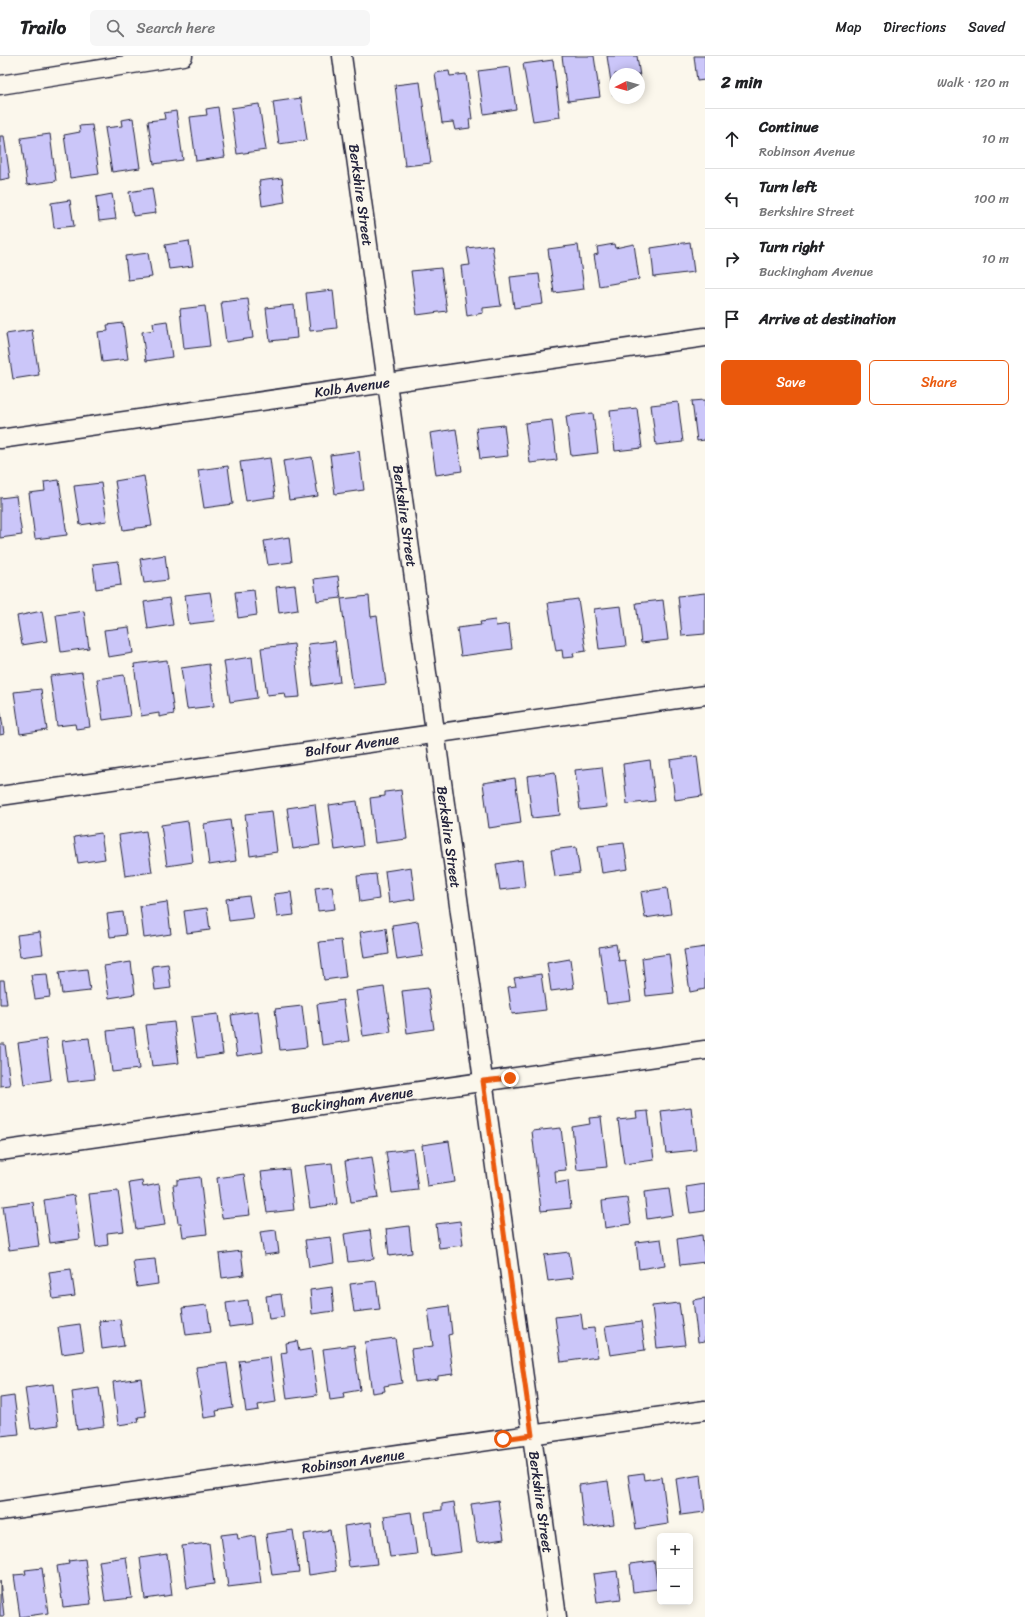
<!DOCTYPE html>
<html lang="en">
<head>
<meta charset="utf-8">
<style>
	body { margin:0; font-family:Sriracha,sans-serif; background:#f6f6f6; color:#202124 }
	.controls { position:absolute; right:12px; bottom:12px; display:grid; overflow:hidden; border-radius:6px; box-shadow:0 2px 10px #0003 }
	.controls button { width:36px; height:36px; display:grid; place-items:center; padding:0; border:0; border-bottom:1px solid #e0e0e0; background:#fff; color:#202124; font:20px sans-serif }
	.compass { position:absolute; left:609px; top:12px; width:36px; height:36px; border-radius:50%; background:#fff; box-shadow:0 2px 10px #0003; rotate:264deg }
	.stop { position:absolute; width:12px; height:12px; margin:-9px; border:3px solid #ea580c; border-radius:50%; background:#fff }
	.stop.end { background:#ea580c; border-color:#fff; box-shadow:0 1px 4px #0008 }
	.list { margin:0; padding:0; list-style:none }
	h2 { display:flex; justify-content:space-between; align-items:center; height:52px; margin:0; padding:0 16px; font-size:17px }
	h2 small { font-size:13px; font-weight:400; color:#757577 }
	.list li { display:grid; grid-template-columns:26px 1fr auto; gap:12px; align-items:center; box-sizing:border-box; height:60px; padding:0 16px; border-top:1px solid #e0e0e0 }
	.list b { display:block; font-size:15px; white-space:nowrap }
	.list p { margin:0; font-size:13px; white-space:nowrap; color:#757577 }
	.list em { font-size:13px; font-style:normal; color:#757577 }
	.actions { display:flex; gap:8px; padding:12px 16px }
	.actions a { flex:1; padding:9px 0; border:1px solid #ea580c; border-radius:6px; text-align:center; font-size:14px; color:#ea580c }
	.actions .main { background:#ea580c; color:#fff }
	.icon { flex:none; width:22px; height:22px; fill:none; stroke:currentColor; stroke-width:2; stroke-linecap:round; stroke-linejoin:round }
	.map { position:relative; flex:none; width:705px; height:1561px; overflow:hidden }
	header { display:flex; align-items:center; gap:24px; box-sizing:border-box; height:56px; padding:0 20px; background:#fff; border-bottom:1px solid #e0e0e0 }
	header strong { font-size:19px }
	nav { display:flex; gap:22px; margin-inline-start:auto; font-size:14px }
	.search { width:280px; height:36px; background:#f6f6f6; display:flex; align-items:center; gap:10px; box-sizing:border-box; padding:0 14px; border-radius:6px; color:#757577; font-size:15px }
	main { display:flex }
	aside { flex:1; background:#fff }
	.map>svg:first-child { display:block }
</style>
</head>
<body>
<header>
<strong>Trailo</strong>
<div class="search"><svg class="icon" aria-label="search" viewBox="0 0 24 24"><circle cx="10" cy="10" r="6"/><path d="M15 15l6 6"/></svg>Search here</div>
<nav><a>Map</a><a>Directions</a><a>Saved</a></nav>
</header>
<main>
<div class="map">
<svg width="705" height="1561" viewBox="0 0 705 1561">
	<rect width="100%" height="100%" fill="#fbf7ec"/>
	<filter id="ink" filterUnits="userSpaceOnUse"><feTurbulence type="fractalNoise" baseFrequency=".025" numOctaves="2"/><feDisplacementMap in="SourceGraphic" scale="8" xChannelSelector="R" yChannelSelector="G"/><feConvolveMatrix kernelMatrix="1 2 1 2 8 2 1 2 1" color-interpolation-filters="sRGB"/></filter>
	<g filter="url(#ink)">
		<g fill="#cbc6f9" stroke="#22223b">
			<polygon points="562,0 594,0 600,41 568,45"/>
			<polygon points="607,0 637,0 642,34 639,35 639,18 615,18 615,38 613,39"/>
			<polygon points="694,0 705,0 705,24 697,25"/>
			<polygon points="553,4 560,61 533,65 523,8"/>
			<polygon points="510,11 516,53 484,58 478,15"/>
			<polygon points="449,15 450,20 466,18 472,63 469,63 470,72 455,74 453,66 442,67 435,17"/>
			<polygon points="420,26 431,107 405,110 395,29"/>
			<polygon points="301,42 307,84 279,88 273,46"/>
			<polygon points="259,48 266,94 237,98 231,52"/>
			<polygon points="218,51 225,101 196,105 190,61 207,59 206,53"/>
			<polygon points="176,55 183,104 154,108 148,65 165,63 164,57"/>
			<polygon points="133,62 140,112 112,116 105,72 122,70 121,64"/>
			<polygon points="92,69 99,118 70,122 64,79 80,76 79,70"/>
			<polygon points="50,78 56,125 27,129 21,82"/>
			<polygon points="0,80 4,80 10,122 0,124"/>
			<polygon points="282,122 285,146 262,150 259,125"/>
			<polygon points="152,132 156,157 133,160 129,136"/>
			<polygon points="112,138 116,163 99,165 96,141"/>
			<polygon points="70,144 74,170 54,172 51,147"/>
			<polygon points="189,185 193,210 169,213 165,189"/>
			<polygon points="690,186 694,216 654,221 651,192"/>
			<polygon points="614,188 615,192 634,188 639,223 599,230 594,199 598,198 597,191"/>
			<polygon points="492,189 501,250 483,252 483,257 467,260 461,210 470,209 467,192"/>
			<polygon points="578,189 584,233 554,237 548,193"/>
			<polygon points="148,197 152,221 128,224 125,200"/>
			<polygon points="441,212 447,255 417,259 411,215"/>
			<polygon points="539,218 543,248 514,252 510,221"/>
			<polygon points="333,234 337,272 310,275 306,237"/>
			<polygon points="248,243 253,282 226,286 221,246"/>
			<polygon points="294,249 297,282 270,285 266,252"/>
			<polygon points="205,250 210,290 184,293 180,253"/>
			<polygon points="167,265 172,301 146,305 142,276 154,274 153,267"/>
			<polygon points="123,267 128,303 102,306 98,276 108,275 107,269"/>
			<polygon points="32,274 39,319 13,323 6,278"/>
			<polygon points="705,344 705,384 697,385 692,345"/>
			<polygon points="678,346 683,386 656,389 651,349"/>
			<polygon points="637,352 642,392 615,395 610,355"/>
			<polygon points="593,357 598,397 571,400 566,360"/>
			<polygon points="552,364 557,404 530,407 525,367"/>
			<polygon points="504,369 508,400 480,403 476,372"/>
			<polygon points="456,373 462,415 436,419 430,377"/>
			<polygon points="359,395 364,434 335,438 330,399"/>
			<polygon points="312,401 318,440 289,444 283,405"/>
			<polygon points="270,402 275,441 246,445 240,406"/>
			<polygon points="228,410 233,448 204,452 198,414"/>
			<polygon points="144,420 152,470 123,474 115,425"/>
			<polygon points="59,424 67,479 35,483 29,437 45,435 44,426"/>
			<polygon points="101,427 107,465 80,469 74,430"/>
			<polygon points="16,440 22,479 0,482 0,442"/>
			<polygon points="289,481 292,506 268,509 264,485"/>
			<polygon points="165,499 168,524 144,527 140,503"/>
			<polygon points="118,505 121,529 96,533 93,508"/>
			<polygon points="338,520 341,542 317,545 314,523"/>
			<polygon points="295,529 298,554 279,557 276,531"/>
			<polygon points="254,534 257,559 238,562 235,536"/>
			<polygon points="210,536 215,565 189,568 185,539"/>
			<polygon points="705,537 705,578 682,580 678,540"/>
			<polygon points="369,540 371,561 377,560 386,628 353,632 341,543"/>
			<polygon points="169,542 173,569 148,573 144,546"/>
			<polygon points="578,543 586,595 573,597 574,601 563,602 562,594 556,595 548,547"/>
			<polygon points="663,544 668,584 641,587 636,547"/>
			<polygon points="621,550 626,590 599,593 594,553"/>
			<polygon points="42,555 47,585 22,589 17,560"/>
			<polygon points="84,555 89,592 61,596 56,559"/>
			<polygon points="495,564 496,570 509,568 512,593 461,600 457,572 481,569 480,566"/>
			<polygon points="129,571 133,597 108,601 104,574"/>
			<polygon points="335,585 340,626 313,630 308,588"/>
			<polygon points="294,588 300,641 286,642 285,637 267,639 261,592"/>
			<polygon points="252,601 257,642 230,646 224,605"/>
			<polygon points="167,604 174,658 159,661 159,657 141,660 134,608"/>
			<polygon points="209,608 214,650 187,653 181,612"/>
			<polygon points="82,616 90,671 76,673 75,668 57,670 50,620"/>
			<polygon points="124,619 130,660 103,664 97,623"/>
			<polygon points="41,633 47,674 20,678 14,636"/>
			<polygon points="0,651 4,678 0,679"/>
			<polygon points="697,700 702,740 675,744 670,704"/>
			<polygon points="650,704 655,745 627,748 623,708"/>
			<polygon points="602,711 607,751 580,754 575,714"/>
			<polygon points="555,716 560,759 532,762 527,720"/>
			<polygon points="515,722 521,767 489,772 483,727"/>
			<polygon points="401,734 407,783 375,787 370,742 385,740 385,736"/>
			<polygon points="357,745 363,790 335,794 329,749"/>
			<polygon points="315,748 320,789 293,793 287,752"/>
			<polygon points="272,755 277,796 250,800 245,758"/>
			<polygon points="230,764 236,805 209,809 204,768"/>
			<polygon points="188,765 193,806 167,810 161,769"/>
			<polygon points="146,775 152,816 125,820 119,779"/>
			<polygon points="101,777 105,803 78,807 74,781"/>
			<polygon points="624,787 628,813 602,817 598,790"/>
			<polygon points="576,791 580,817 555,820 551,794"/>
			<polygon points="522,804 525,831 500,834 496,808"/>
			<polygon points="411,811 415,843 389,847 385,815"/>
			<polygon points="376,818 379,843 360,846 357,820"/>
			<polygon points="332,830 335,853 318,855 315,832"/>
			<polygon points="667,832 671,858 645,862 641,836"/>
			<polygon points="291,836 294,859 277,861 274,838"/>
			<polygon points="249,840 253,862 229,865 226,843"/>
			<polygon points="167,846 171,878 144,882 140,850"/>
			<polygon points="207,852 210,874 187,877 184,855"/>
			<polygon points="123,856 126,879 110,881 107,858"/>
			<polygon points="418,865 423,900 397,904 392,869"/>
			<polygon points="386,872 389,898 364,902 360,876"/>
			<polygon points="40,876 43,898 20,901 17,879"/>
			<polygon points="341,884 346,921 324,924 319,886"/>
			<polygon points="616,888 619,905 625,904 631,945 607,948 599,891"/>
			<polygon points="705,891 705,933 690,936 684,894"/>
			<polygon points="669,898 674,937 646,940 642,902"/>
			<polygon points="570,903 574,932 551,935 547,907"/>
			<polygon points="131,906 135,938 109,942 104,910"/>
			<polygon points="168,908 171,932 155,934 152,910"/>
			<polygon points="87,913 90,935 62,938 59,916"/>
			<polygon points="47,918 50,941 35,943 31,919"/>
			<polygon points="541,918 546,954 512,958 508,931 516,930 514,922"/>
			<polygon points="0,924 4,924 7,948 0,948"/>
			<polygon points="384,931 391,976 363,980 356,935"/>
			<polygon points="428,932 434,973 407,977 402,935"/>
			<polygon points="343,944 349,985 322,989 317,948"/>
			<polygon points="302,950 307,991 280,994 275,953"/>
			<polygon points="258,955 263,996 237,1000 231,959"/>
			<polygon points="218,958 223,998 197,1002 191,961"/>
			<polygon points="174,966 179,1007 152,1010 146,969"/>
			<polygon points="134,972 139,1013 112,1016 107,975"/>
			<polygon points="89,982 95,1023 68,1026 62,985"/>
			<polygon points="46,983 51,1024 24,1028 18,987"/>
			<polygon points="0,988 5,988 10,1029 0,1030"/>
			<polygon points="691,1051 696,1094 666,1097 661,1055"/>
			<polygon points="648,1055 654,1104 624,1108 618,1064 637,1062 636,1056"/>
			<polygon points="601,1061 607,1111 577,1114 572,1071 590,1068 589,1062"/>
			<polygon points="561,1072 566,1114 555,1115 556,1127 568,1125 571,1152 541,1155 532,1075"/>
			<polygon points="449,1085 455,1126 427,1130 422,1089"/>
			<polygon points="413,1093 418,1134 392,1137 386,1096"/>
			<polygon points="372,1101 378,1142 351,1146 345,1105"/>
			<polygon points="332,1107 337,1148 310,1152 304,1110"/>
			<polygon points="289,1113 294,1154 267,1157 261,1116"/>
			<polygon points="244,1118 250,1159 222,1162 217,1122"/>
			<polygon points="200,1121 207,1178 183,1181 181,1167 178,1167 173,1129 177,1129 177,1124"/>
			<polygon points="142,1125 143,1131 159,1128 165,1169 136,1173 129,1127"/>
			<polygon points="705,1128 705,1155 690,1157 686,1131"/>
			<polygon points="669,1133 673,1159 647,1163 644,1136"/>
			<polygon points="118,1135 124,1175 107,1177 108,1189 96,1191 89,1138"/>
			<polygon points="74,1139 80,1183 50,1187 44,1144"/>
			<polygon points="627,1142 631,1168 605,1172 602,1145"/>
			<polygon points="33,1146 39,1190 9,1194 3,1150"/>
			<polygon points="460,1165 463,1189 439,1192 436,1168"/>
			<polygon points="409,1170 412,1197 389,1200 386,1173"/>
			<polygon points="276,1174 279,1197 264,1199 260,1176"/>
			<polygon points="370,1174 374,1203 348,1206 344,1178"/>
			<polygon points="702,1179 705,1206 680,1209 677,1183"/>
			<polygon points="331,1181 334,1207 309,1211 305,1184"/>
			<polygon points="661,1183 665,1209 639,1213 636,1186"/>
			<polygon points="241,1195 244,1219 222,1222 219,1198"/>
			<polygon points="569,1196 573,1222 548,1225 544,1199"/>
			<polygon points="155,1203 158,1228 137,1231 133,1205"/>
			<polygon points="71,1213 75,1240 53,1243 49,1216"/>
			<polygon points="376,1225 380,1253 354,1256 350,1228"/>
			<polygon points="332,1231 334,1255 312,1258 310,1234"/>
			<polygon points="281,1238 284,1261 269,1263 266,1240"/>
			<polygon points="705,1242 705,1285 698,1286 693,1244"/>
			<polygon points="248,1244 251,1268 229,1271 226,1247"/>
			<polygon points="679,1247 685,1289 657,1292 652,1250"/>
			<polygon points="207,1249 211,1276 186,1279 182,1252"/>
			<polygon points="449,1250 452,1278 448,1279 453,1318 438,1320 438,1323 415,1326 411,1293 433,1290 428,1253"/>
			<polygon points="581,1258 583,1273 594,1272 598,1301 561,1306 555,1261"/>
			<polygon points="120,1263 124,1290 102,1293 99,1265"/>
			<polygon points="641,1266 645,1294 610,1299 605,1271"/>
			<polygon points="80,1268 84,1295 62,1298 58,1271"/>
			<polygon points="395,1282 402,1327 384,1330 385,1335 372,1337 365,1286"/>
			<polygon points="297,1285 299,1295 311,1293 317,1339 287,1343 281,1297 287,1296 286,1287"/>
			<polygon points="354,1289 360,1334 343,1337 344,1342 330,1344 323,1293"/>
			<polygon points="270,1301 276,1346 258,1349 259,1354 246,1356 239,1305"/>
			<polygon points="227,1307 233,1352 216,1355 217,1360 204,1362 196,1311"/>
			<polygon points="141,1322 146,1360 138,1361 139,1366 118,1369 113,1326"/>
			<polygon points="53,1328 58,1369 31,1373 25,1332"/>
			<polygon points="99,1332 104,1370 77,1374 72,1336"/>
			<polygon points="14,1340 19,1378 0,1380 0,1342"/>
			<polygon points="643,1417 644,1424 662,1421 668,1468 636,1473 628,1419"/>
			<polygon points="701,1419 705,1456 681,1459 676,1423"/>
			<polygon points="608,1425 614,1468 584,1472 579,1429"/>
			<polygon points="498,1444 504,1483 477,1487 471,1448"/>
			<polygon points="454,1446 461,1496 431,1500 425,1456 442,1454 442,1448"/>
			<polygon points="411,1456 417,1498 390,1501 384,1460"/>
			<polygon points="371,1466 377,1508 349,1511 344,1470"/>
			<polygon points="293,1474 299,1516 272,1519 266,1478"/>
			<polygon points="330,1474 336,1515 309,1519 304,1478"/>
			<polygon points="237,1477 238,1483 255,1480 261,1527 228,1531 221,1479"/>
			<polygon points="209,1487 214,1528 187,1532 182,1490"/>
			<polygon points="167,1498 172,1539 145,1543 140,1502"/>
			<polygon points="126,1501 132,1542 105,1545 99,1505"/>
			<polygon points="85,1503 91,1548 63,1551 57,1510 69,1508 68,1505"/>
			<polygon points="654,1505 658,1533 633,1536 630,1508"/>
			<polygon points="42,1512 48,1557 20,1561 14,1519 26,1518 25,1514"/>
			<polygon points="617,1515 621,1543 597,1546 593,1518"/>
			<polygon points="0,1525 4,1560 0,1560"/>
		</g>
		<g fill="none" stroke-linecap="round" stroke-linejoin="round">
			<g stroke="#22223b" stroke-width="21">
				<g id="minor">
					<polyline points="342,0 557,1561"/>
					<polyline points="0,29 183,0"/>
					<polyline points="0,383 705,281"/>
					<polyline points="0,740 705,639"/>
					<polyline points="0,1095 705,994"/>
					<polyline points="0,1455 705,1354"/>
				</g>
			</g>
			<use href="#minor" stroke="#fbf7ec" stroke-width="18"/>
		</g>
	</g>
	<g fill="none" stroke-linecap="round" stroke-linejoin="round" filter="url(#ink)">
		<polyline stroke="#ea580c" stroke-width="5" points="503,1383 532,1379 483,1025 510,1022"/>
	</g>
	<g text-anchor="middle" stroke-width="3" stroke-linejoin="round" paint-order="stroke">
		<g font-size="14" fill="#22223b" stroke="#fbf7ec">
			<text transform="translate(361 139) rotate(82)" y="5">Berkshire Street</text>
			<text transform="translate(352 331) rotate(-8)" y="5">Kolb Avenue</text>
			<text transform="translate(405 460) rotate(82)" y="5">Berkshire Street</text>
			<text transform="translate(352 689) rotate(-8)" y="5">Balfour Avenue</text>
			<text transform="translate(449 781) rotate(82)" y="5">Berkshire Street</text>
			<text transform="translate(352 1044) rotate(-8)" y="5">Buckingham Avenue</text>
			<text transform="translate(353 1405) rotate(-8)" y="5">Robinson Avenue</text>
			<text transform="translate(541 1446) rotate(82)" y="5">Berkshire Street</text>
		</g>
	</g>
</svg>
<div class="controls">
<button>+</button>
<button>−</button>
</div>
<svg class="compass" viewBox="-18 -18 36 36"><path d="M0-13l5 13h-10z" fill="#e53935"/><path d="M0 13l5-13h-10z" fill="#757577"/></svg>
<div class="stop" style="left:503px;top:1383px"></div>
<div class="stop end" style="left:510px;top:1022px"></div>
</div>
<aside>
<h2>2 min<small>Walk · 120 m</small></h2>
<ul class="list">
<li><svg class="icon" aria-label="ahead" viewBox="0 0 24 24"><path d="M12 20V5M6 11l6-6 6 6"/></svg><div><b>Continue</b><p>Robinson Avenue</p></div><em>10 m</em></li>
<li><svg class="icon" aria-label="left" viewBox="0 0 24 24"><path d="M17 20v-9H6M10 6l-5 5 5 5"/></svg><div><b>Turn left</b><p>Berkshire Street</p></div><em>100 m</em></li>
<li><svg class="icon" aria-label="right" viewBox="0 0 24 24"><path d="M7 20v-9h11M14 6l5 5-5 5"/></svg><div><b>Turn right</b><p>Buckingham Avenue</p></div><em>10 m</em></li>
<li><svg class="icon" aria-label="arrive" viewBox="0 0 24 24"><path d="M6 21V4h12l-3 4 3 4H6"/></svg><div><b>Arrive at destination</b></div></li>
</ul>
<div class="actions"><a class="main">Save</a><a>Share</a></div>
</aside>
</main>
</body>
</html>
